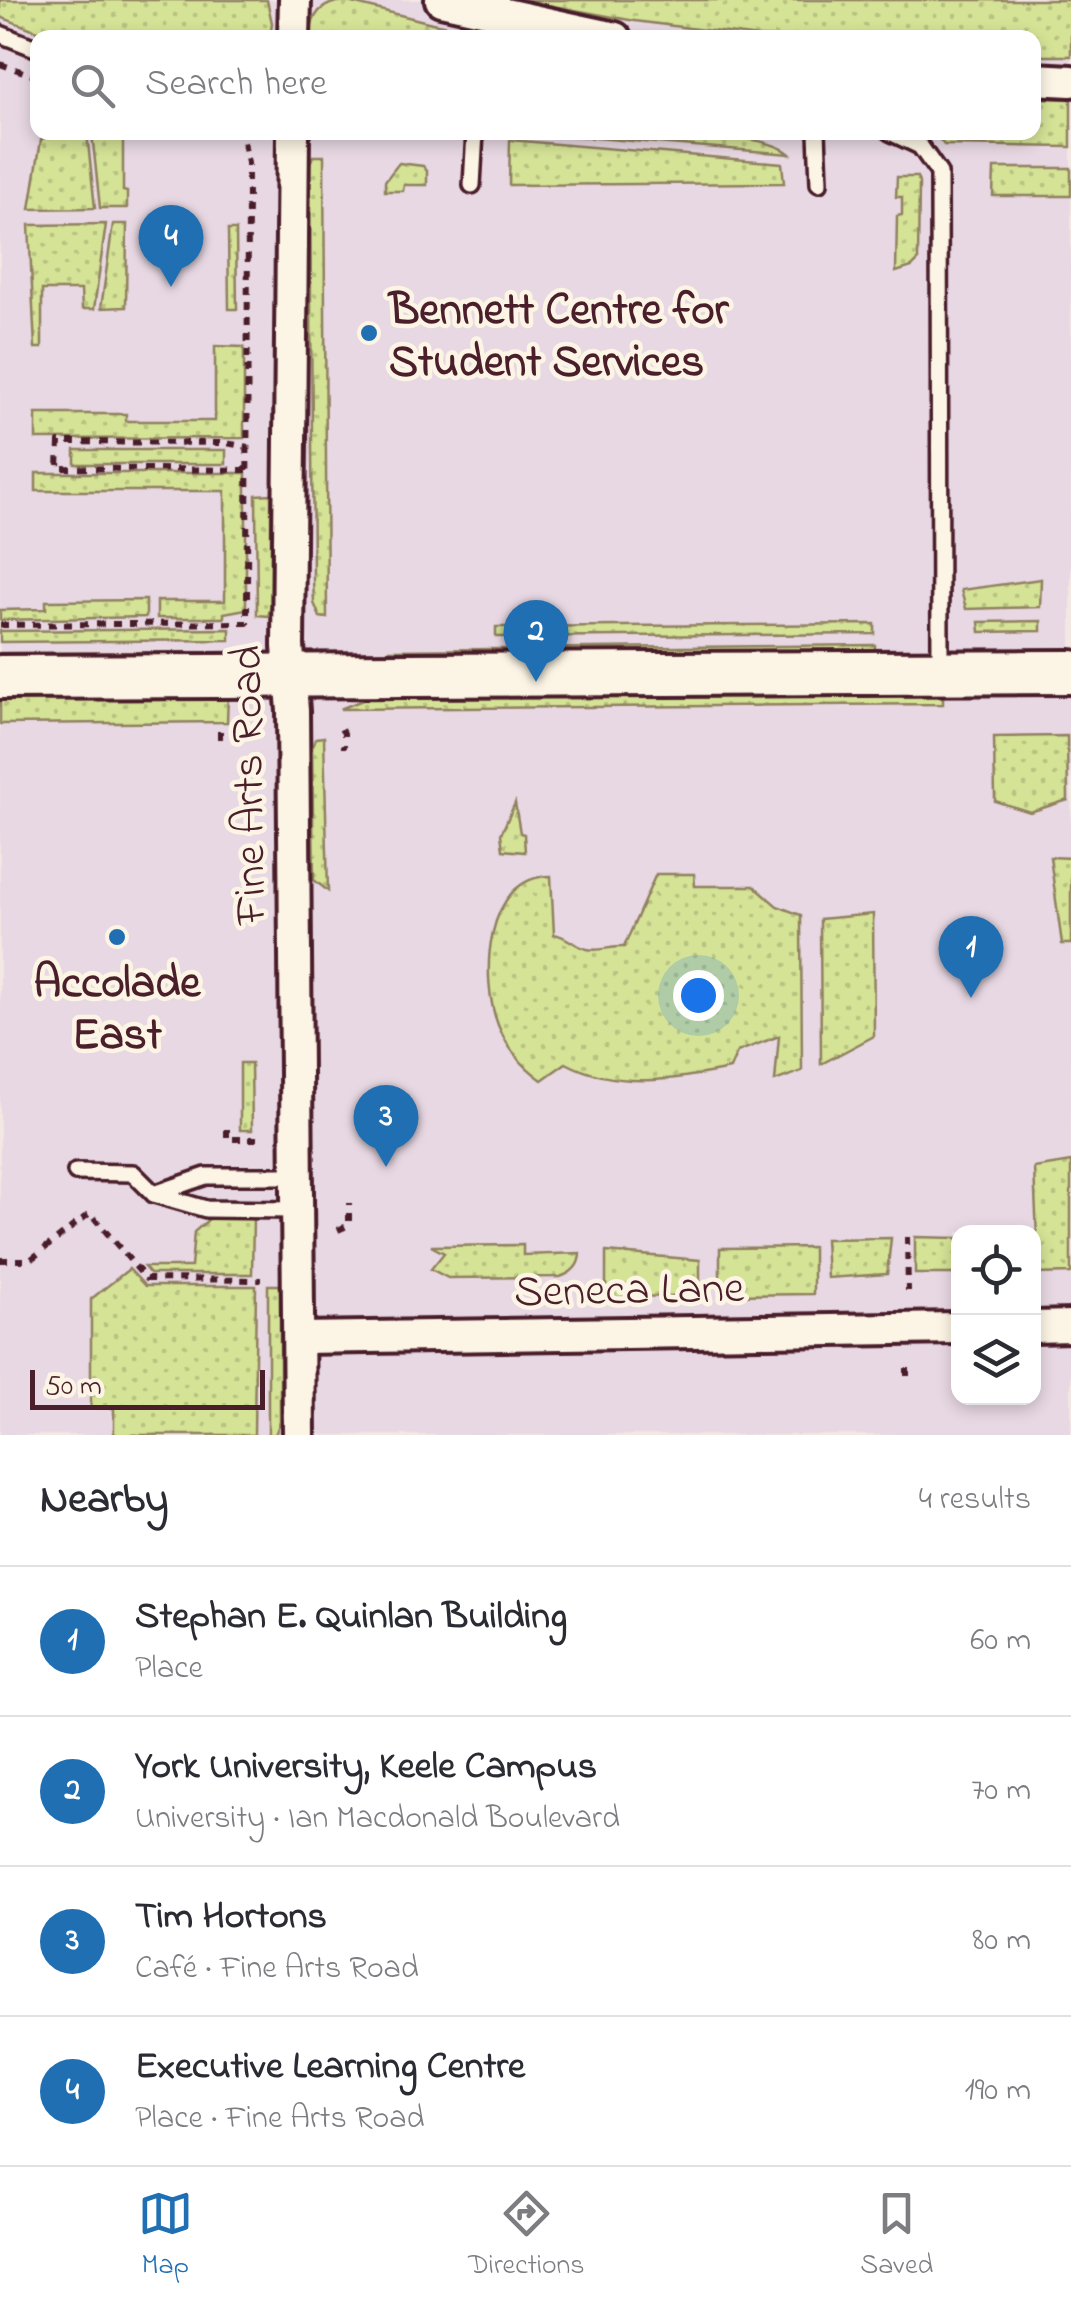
<!DOCTYPE html>
<html lang="en">
<head>
<meta charset="utf-8">
<style>
	body { margin:0; font-family:"Indie Flower",sans-serif; background:#f7f7f7; color:#2b2b33 }
	.controls { position:absolute; right:30px; bottom:30px; display:grid; overflow:hidden; border-radius:20px; box-shadow:0 5px 15px #0003 }
	.controls button { width:90px; height:90px; display:grid; place-items:center; padding:0; border:0; border-bottom:2px solid #e1e1e2; background:#fff; color:#2b2b33; font:50px sans-serif }
	.scale { position:absolute; left:30px; bottom:25px; width:235px; box-sizing:border-box; padding-left:10px; border:5px solid #4a1f2b; border-top:0; font-size:28px; line-height:35px; white-space:nowrap; color:#4a1f2b; -webkit-text-stroke:8px #fcf5e5; paint-order:stroke }
	.you { position:absolute; left:698px; top:995px; width:35px; height:35px; margin:-25px; border:8px solid #fff; border-radius:50%; background:#1a73e8; box-shadow:0 0 0 15px #1a73e833 }
	.badge { display:grid; place-items:center; width:65px; height:65px; border-radius:50%; background:#1f6fb2; color:#fff; font-size:32px; font-weight:700 }
	.pin { position:absolute; translate:-50% -82px; filter:drop-shadow(0 2px 5px #0008) }
	.pin::after { content:''; position:absolute; top:52px; width:35px; height:30px; background:inherit; clip-path:polygon(0 0,100% 0,50% 100%) }
	.list { margin:0; padding:0; list-style:none }
	h2 { display:flex; justify-content:space-between; align-items:center; height:130px; margin:0; padding:0 40px; font-size:42px }
	h2 small { font-size:32px; font-weight:400; color:#7c7c81 }
	.list li { display:grid; grid-template-columns:65px 1fr auto; gap:30px; align-items:center; box-sizing:border-box; height:150px; padding:0 40px; border-top:2px solid #e1e1e2 }
	.list b { display:block; font-size:38px; white-space:nowrap }
	.list p { margin:0; font-size:32px; white-space:nowrap; color:#7c7c81 }
	.list em { font-size:32px; font-style:normal; color:#7c7c81 }
	.icon { flex:none; width:55px; height:55px; fill:none; stroke:currentColor; stroke-width:2; stroke-linecap:round; stroke-linejoin:round }
	.map { position:relative; flex:none; width:1071px; height:1435px; overflow:hidden }
	.search { position:absolute; background:#fff; box-shadow:0 5px 15px #0003; left:30px; right:30px; top:30px; height:110px; display:flex; align-items:center; gap:25px; box-sizing:border-box; padding:0 35px; border-radius:20px; color:#7c7c81; font-size:38px }
	.sheet { height:730px; background:#fff }
	nav { display:flex; justify-content:space-around; align-items:center; box-sizing:border-box; height:140px; border-top:2px solid #e1e1e2; background:#fff; font-size:28px; color:#7c7c81 }
	nav a { display:grid; justify-items:center; gap:5px }
	nav .on { color:#1f6fb2 }
	.map>svg:first-child { display:block }
</style>
</head>
<body>
<div class="map">
<svg width="1071" height="1435" viewBox="0 0 1071 1435">
	<defs>
		<pattern id="grass-dots" width="8" height="8" patternUnits="userSpaceOnUse" patternTransform="scale(2.5)"><rect width="8" height="8" fill="#d5e396"/><path d="M2 2h.1M6 6h.1" fill="none" stroke="#b8c281" stroke-width="1.8" stroke-linecap="round"/></pattern>
	</defs>
	<rect width="100%" height="100%" fill="#f3e8e4"/>
	<filter id="ink" filterUnits="userSpaceOnUse"><feTurbulence type="fractalNoise" baseFrequency=".01" numOctaves="2"/><feDisplacementMap in="SourceGraphic" scale="20" xChannelSelector="R" yChannelSelector="G"/><feConvolveMatrix kernelMatrix="1 2 1 2 8 2 1 2 1" color-interpolation-filters="sRGB"/></filter>
	<g filter="url(#ink)">
		<path fill="#e8d8e3" fill-rule="evenodd" d="M 0,0 L 1071,0 L 1071,1435 L 0,1435 ZM 38,38 L 1034,38 L 1034,132 L 38,132 ZM 958,1232 L 1034,1232 L 1034,1398 L 958,1398 Z"/>
		<g fill="url(#grass-dots)" stroke="#908160" stroke-width="2.5">
			<polygon points="0,0 267,0 272,23 270,37 54,37 0,17"/>
			<polygon points="520,0 1071,0 1071,56 1034,56 1034,38 758,37 635,21"/>
			<path d="M 344,1 L 432,23 L 506,37 L 310,37 C 312,14 321,3 344,1 Z"/>
			<polygon points="1034,98 1071,99 1071,147 944,145 934,133 1034,132"/>
			<polygon points="51,133 87,133 95,208 30,209 41,140"/>
			<polygon points="92,133 123,133 123,191 127,192 127,208 100,208"/>
			<path d="M 536,133 C 584,132 760,125 790,154 Z"/>
			<polygon points="510,140 782,163 784,183 509,185"/>
			<polygon points="313,156 324,156 327,618 320,617 314,603 313,579 310,164"/>
			<polygon points="399,163 423,166 427,171 427,185 404,185 403,191 385,191 385,181"/>
			<polygon points="994,168 1071,168 1071,196 993,196"/>
			<polygon points="897,177 917,177 919,183 918,261 912,267 896,272 897,216 902,215 902,197 896,197"/>
			<polygon points="106,224 94,309 82,309 81,290 42,290 42,348 35,348 29,225"/>
			<polygon points="113,224 127,224 126,307 101,308"/>
			<polygon points="228,230 236,230 237,309 229,309"/>
			<polygon points="215,346 244,347 244,438 36,439 36,414 126,414 126,421 215,421"/>
			<rect x="75" y="450" width="151" height="14"/>
			<polygon points="36,473 246,473 246,609 224,613 224,618 157,618 157,601 225,601 225,491 36,491"/>
			<polygon points="271,494 271,606 268,616 257,615 256,495"/>
			<polygon points="1041,579 1040,607 966,609 961,590"/>
			<polygon points="146,600 146,617 0,620 0,610 46,609 46,601"/>
			<polygon points="1041,621 1041,631 980,632 979,622"/>
			<polygon points="875,624 875,634 496,637 496,627"/>
			<polygon points="230,629 230,640 0,642 0,631"/>
			<polygon points="875,645 875,652 390,656 390,650"/>
			<polygon points="233,652 209,657 0,659 0,653"/>
			<polygon points="943,690 943,704 340,709 375,695"/>
			<polygon points="228,695 227,722 0,724 0,698"/>
			<polygon points="1067,736 1068,800 1030,812 995,801 994,737"/>
			<polygon points="324,737 328,891 314,880 312,748 316,738"/>
			<polygon points="515,803 520,833 524,834 525,852 503,850 501,834"/>
			<polygon points="1050,857 1071,858 1071,944 1062,944"/>
			<path d="M 656,874 L 694,874 L 695,886 L 754,886 L 777,906 L 801,915 L 802,1071 L 775,1081 L 779,1036 L 737,1052 L 730,1069 C 675,1080 617,1090 566,1063 L 542,1080 C 522,1066 507,1048 498,1025 C 480,979 484,876 551,876 L 554,934 C 567,936 574,946 587,949 C 600,952 611,946 624,947 Z"/>
			<polygon points="873,914 874,1036 821,1064 820,919"/>
			<polygon points="240,1063 251,1063 252,1130 240,1130"/>
			<polygon points="1071,1162 1071,1273 1034,1274 1034,1239 1037,1238 1034,1168"/>
			<polygon points="219,1217 253,1218 252,1274 150,1274 144,1267 191,1267 194,1232 209,1219"/>
			<polygon points="915,1237 958,1238 958,1274 915,1274"/>
			<polygon points="891,1238 887,1274 827,1278 825,1239"/>
			<path d="M 523,1245 L 523,1255 L 580,1253 C 580,1266 572,1273 560,1277 L 448,1278 L 431,1269 L 444,1253 L 431,1246 Z"/>
			<polygon points="813,1247 813,1294 720,1295 720,1248"/>
			<polygon points="606,1252 700,1260 700,1295 606,1298"/>
			<polygon points="129,1269 145,1286 256,1286 254,1435 114,1435 114,1408 91,1408 91,1299"/>
			<polygon points="268,1285 280,1285 280,1422 275,1435 268,1435"/>
		</g>
		<g fill="none" stroke-linecap="round" stroke-linejoin="round">
			<g stroke="#4a1f2b" stroke-width="22">
				<g id="lane">
					<polyline points="0,34 38,49"/>
					<polyline points="817,132 819,183"/>
					<polyline points="890,132 920,146 939,173 940,667"/>
					<polyline points="472,185 475,132"/>
					<polyline points="76,1172 133,1173 154,1194 206,1209 297,1210"/>
					<polyline points="154,1194 206,1176 297,1176"/>
				</g>
			</g>
			<g stroke="#4a1f2b" stroke-width="38">
				<g id="street">
					<polyline points="441,0 615,38"/>
					<polyline points="294,38 295,0"/>
					<polyline points="1034,79 1071,81"/>
					<polyline points="293,132 288,646 293,711 299,1435"/>
					<polyline points="1034,1327 1071,1326"/>
					<polyline points="300,1338 958,1328"/>
				</g>
			</g>
			<g stroke="#4a1f2b" stroke-width="50">
				<polyline id="secondary" points="0,677 1071,672"/>
			</g>
			<g stroke="#4a1f2b" stroke-width="6" stroke-dasharray="8 8" stroke-linecap="butt">
				<polyline points="0,64 38,77"/>
				<polyline points="247,470 58,468 59,442 226,443 248,447"/>
				<polyline points="0,625 247,623 248,163 242,132"/>
				<polyline points="341,729 344,733 344,748"/>
				<polyline points="220,731 220,743"/>
				<polyline points="227,1129 227,1139 258,1139"/>
				<polyline points="338,1230 349,1225 349,1203"/>
				<polyline points="907,1237 908,1291"/>
				<polyline points="0,1260 30,1260 90,1213 146,1279 261,1280"/>
				<polyline points="907,1368 907,1380"/>
			</g>
			<use href="#lane" stroke="#fcf5e5" stroke-width="15"/>
			<use href="#street" stroke="#fcf5e5" stroke-width="30"/>
			<use href="#secondary" stroke="#fcf5e5" stroke-width="42"/>
		</g>
	</g>
	<g fill="#1f6fb2" stroke="#fcf5e5" stroke-width="4">
		<circle cx="369" cy="333" r="10"/>
		<circle cx="117" cy="937" r="10"/>
	</g>
	<g text-anchor="middle" stroke-width="9" stroke-linejoin="round" paint-order="stroke">
		<g font-size="45" font-weight="bold" fill="#4a1f2b" stroke="#fcf5e5" text-anchor="start">
			<text x="389" y="323">Bennett Centre for<tspan x="389" dy="52">Student Services</tspan></text>
			<text x="117" y="996" text-anchor="middle">Accolade<tspan x="117" dy="52">East</tspan></text>
		</g>
		<g font-size="45" fill="#4a1f2b" stroke="#fcf5e5">
			<text transform="translate(246 785) rotate(-91)" y="16">Fine Arts Road</text>
			<text transform="translate(629 1287) rotate(-1)" y="16">Seneca Lane</text>
		</g>
	</g>
</svg>
<div class="controls">
<button><svg class="icon" aria-label="locate" viewBox="0 0 24 24"><circle cx="12" cy="12" r="6"/><path d="M12 2v4M12 18v4M2 12h4M18 12h4"/></svg></button>
<button><svg class="icon" aria-label="layers" viewBox="0 0 24 24"><path d="M12 4l9 5-9 5-9-5zM3 14l9 5 9-5"/></svg></button>
</div>
<div class="scale">50 m</div>
<div class="you"></div>
<div class="pin badge" style="left:971px;top:998px">1</div>
<div class="pin badge" style="left:536px;top:682px">2</div>
<div class="pin badge" style="left:386px;top:1167px">3</div>
<div class="pin badge" style="left:171px;top:287px">4</div>
<div class="search"><svg class="icon" aria-label="search" viewBox="0 0 24 24"><circle cx="10" cy="10" r="6"/><path d="M15 15l6 6"/></svg>Search here</div>
</div>
<section class="sheet">
<h2>Nearby<small>4 results</small></h2>
<ul class="list">
<li><span class="badge">1</span><div><b>Stephan E. Quinlan Building</b><p>Place</p></div><em>60 m</em></li>
<li><span class="badge">2</span><div><b>York University, Keele Campus</b><p>University · Ian Macdonald Boulevard</p></div><em>70 m</em></li>
<li><span class="badge">3</span><div><b>Tim Hortons</b><p>Café · Fine Arts Road</p></div><em>80 m</em></li>
<li><span class="badge">4</span><div><b>Executive Learning Centre</b><p>Place · Fine Arts Road</p></div><em>190 m</em></li>
</ul>
</section>
<nav>
<a class="on"><svg class="icon" aria-label="map" viewBox="0 0 24 24"><path d="M3 6l6-2 6 2 6-2v14l-6 2-6-2-6 2zM9 4v14M15 6v14"/></svg>Map</a>
<a><svg class="icon" aria-label="directions" viewBox="0 0 24 24"><path d="M12 3l9 9-9 9-9-9zM9 14v-3h6M13 9l2 2-2 2"/></svg>Directions</a>
<a><svg class="icon" aria-label="saved" viewBox="0 0 24 24"><path d="M7 4h10v16l-5-4-5 4z"/></svg>Saved</a>
</nav>
</body>
</html>
